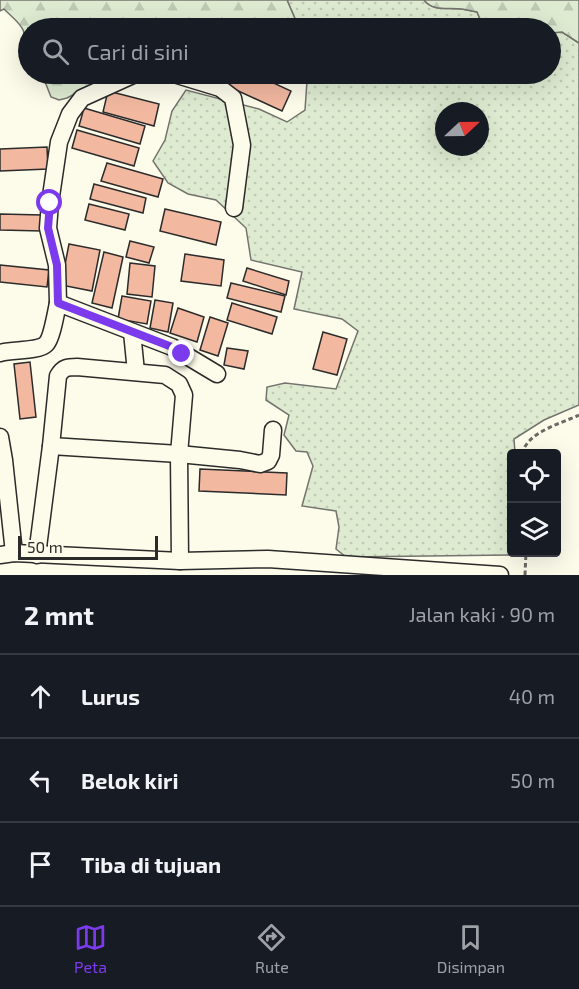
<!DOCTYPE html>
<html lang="id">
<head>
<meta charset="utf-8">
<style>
	body { margin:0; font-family:"Exo 2",sans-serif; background:#20242c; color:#f1f3f6 }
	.controls { position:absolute; right:18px; bottom:18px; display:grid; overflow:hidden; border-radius:6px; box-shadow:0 6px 24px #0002 }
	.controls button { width:54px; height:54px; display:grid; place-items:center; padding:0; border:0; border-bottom:2px solid #363941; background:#171b24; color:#f1f3f6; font:30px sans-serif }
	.compass { position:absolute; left:435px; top:102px; width:54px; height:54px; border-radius:50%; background:#171b24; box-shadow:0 6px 24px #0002; rotate:68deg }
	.scale { position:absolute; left:18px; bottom:15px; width:140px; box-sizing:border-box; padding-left:6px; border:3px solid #2b2b2b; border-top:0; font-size:16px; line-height:21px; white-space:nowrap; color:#2b2b2b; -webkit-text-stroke:4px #fdfbea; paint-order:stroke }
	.stop { position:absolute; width:18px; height:18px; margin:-14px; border:4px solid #7c3aed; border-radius:50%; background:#fff }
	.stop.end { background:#7c3aed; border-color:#fff; box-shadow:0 2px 6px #0008 }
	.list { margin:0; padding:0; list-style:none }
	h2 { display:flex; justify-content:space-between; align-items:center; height:78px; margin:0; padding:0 24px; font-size:26px }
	h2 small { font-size:20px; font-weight:400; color:#9ea1a6 }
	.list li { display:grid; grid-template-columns:39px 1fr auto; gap:18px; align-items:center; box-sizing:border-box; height:84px; padding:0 24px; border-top:2px solid #363941 }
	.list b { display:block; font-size:22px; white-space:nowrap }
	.list em { font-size:20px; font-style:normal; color:#9ea1a6 }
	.icon { flex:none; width:33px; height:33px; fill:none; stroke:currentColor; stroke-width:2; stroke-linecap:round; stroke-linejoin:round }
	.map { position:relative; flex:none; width:579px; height:575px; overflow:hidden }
	.search { position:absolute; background:#171b24; box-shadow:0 6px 24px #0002; left:18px; right:18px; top:18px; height:66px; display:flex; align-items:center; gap:15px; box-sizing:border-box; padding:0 21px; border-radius:33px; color:#9ea1a6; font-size:22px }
	.sheet { height:330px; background:#171b24 }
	nav { display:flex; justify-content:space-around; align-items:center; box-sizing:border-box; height:84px; border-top:2px solid #363941; background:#171b24; font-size:16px; color:#9ea1a6 }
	nav a { display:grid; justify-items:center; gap:3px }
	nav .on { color:#7c3aed }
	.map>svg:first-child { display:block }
</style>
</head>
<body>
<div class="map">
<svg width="579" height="575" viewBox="0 0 579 575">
	<defs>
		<pattern id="grass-dots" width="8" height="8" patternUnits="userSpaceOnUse" patternTransform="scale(1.5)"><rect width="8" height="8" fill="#deebd1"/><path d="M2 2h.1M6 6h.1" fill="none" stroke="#bfcab4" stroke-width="1.8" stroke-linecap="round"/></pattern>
		<pattern id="forest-firs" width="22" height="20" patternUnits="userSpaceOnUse" patternTransform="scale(1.5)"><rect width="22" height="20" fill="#deebd1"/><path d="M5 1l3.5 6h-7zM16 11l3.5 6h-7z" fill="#bfcab4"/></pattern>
	</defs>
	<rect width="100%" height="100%" fill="#fdfbea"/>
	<g fill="url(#grass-dots)" stroke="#74746e" stroke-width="1.5" fill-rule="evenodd">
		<path d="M 287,0 L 424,0 C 433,12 449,7 462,9 C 467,10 472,11 477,12 L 484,28 L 299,28 Z"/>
		<path d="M 562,32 L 579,43 L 579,405 L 544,420 L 514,439 L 515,453 L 512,454 L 511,519 L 508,533 L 511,555 L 346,557 L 336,549 L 339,527 L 336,511 L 302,506 L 313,466 L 307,452 L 296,451 L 284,435 L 289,415 L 266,400 L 267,387 L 285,383 L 336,389 L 358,331 L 342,319 L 294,309 L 302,272 L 251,260 L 246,228 L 216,200 L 188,194 L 168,183 L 153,161 L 165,140 L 172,111 L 186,90 L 259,109 L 287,122 L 305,110 L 307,81 L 304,74 L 550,74 L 551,33 ZM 444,111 L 480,111 L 480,147 L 444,147 Z"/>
	</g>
	<g fill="url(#forest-firs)" stroke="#74746e" stroke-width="1.5">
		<path d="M 0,0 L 287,0 L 299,28 L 210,28 L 199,26 L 193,28 L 28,28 L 28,58 L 24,53 C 28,27 21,26 4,9 L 0,11 Z"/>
		<path d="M 424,0 L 579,0 L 579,43 L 562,32 L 551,33 L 550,28 L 484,28 L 477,12 C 472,11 467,10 462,9 C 449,7 433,12 424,0 Z"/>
		<polygon points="42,74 113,74 67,98 59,100 51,97"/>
	</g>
	<g fill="#f2b8a0" stroke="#2b2b2b" stroke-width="1.5">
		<polygon points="228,74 254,74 291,91 282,111 223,84"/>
		<polygon points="108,91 159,104 154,126 103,112"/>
		<polygon points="84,108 145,126 140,144 79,126"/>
		<polygon points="77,130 139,148 134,166 72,148"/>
		<polygon points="47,147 48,169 0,171 0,149"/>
		<polygon points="107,163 163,179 158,197 101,181"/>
		<polygon points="94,184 146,198 143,213 90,199"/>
		<polygon points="89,204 129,214 125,230 85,220"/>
		<polygon points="165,209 221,222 216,245 160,231"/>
		<polygon points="0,214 42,215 42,231 0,230"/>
		<polygon points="130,241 154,247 149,263 126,257"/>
		<polygon points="69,244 100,250 92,291 61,285"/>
		<polygon points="104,252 123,257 112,308 92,303"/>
		<polygon points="185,254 224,260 221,286 181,281"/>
		<polygon points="130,263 155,266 152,297 127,294"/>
		<polygon points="0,265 49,270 47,287 0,282"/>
		<polygon points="247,268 289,281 286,295 243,281"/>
		<polygon points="231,283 285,296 281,312 227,298"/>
		<polygon points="122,296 151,301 147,324 118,319"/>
		<polygon points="155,300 173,303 168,332 150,328"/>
		<polygon points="232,303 277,317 272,334 227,320"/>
		<polygon points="178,308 204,317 197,342 170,333"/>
		<polygon points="210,317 228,323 218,356 200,350"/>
		<polygon points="323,332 347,339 337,375 313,369"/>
		<polygon points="227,348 248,351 244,369 224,365"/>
		<polygon points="30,362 36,417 20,419 14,364"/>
		<polygon points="200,469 287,473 286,495 199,491"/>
	</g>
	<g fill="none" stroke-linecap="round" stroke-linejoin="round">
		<g stroke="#2b2b2b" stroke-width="19">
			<g id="street">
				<polyline points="174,74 220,88 233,98 242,145 234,208"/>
				<polyline points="58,303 57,265 48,228 50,203 59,142 70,114 82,98 135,74"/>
				<polyline points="132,332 136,372"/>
				<path d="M 0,353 C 11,349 38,352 46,344 C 52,338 56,312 58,303 L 172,347 L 217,374"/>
				<polyline points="0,437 4,460 14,553"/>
				<polyline points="51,446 179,454 240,460 260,464 268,461 271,455 273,430"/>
				<polyline points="0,555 14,553 180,561 268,559 500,575"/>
				<path d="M 37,555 L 51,446 L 58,376 C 63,367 68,367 77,367 L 165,375 L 179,384 L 184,395 L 179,454 L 180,561"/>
			</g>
		</g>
		<g stroke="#6a6964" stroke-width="3" stroke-dasharray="4.5 3" stroke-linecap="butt">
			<path d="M 522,454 C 527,432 560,424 579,415"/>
			<polyline points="525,575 526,552"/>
		</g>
		<use href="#street" stroke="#fdfbea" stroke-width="16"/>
	</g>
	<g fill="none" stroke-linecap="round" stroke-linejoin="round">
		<polyline stroke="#7c3aed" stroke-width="8" points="50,203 48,228 57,265 58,303 172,347 182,354"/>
	</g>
</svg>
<div class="controls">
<button><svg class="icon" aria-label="locate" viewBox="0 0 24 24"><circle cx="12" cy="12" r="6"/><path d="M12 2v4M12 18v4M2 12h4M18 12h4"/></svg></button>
<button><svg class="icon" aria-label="layers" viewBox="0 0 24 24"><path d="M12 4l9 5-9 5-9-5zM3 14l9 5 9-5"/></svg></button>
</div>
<svg class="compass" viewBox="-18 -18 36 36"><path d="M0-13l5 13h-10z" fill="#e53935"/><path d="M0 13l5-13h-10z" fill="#9ea1a6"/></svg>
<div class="scale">50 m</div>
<div class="stop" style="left:50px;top:203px"></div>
<div class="stop end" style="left:182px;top:354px"></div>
<div class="search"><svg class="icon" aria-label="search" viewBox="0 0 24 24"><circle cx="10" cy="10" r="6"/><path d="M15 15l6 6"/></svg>Cari di sini</div>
</div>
<section class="sheet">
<h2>2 mnt<small>Jalan kaki · 90 m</small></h2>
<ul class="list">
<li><svg class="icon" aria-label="ahead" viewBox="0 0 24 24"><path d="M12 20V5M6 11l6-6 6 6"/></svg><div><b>Lurus</b></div><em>40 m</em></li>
<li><svg class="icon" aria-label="left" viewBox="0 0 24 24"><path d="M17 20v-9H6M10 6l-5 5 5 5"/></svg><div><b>Belok kiri</b></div><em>50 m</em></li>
<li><svg class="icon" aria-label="arrive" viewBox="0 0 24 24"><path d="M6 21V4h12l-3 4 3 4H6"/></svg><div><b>Tiba di tujuan</b></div></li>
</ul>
</section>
<nav>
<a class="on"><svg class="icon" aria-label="map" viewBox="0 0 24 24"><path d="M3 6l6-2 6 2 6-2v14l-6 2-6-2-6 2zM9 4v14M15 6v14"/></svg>Peta</a>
<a><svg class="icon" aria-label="directions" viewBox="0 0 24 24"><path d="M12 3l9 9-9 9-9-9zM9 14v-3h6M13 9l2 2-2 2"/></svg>Rute</a>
<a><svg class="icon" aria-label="saved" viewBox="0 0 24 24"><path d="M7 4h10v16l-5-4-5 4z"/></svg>Disimpan</a>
</nav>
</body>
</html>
